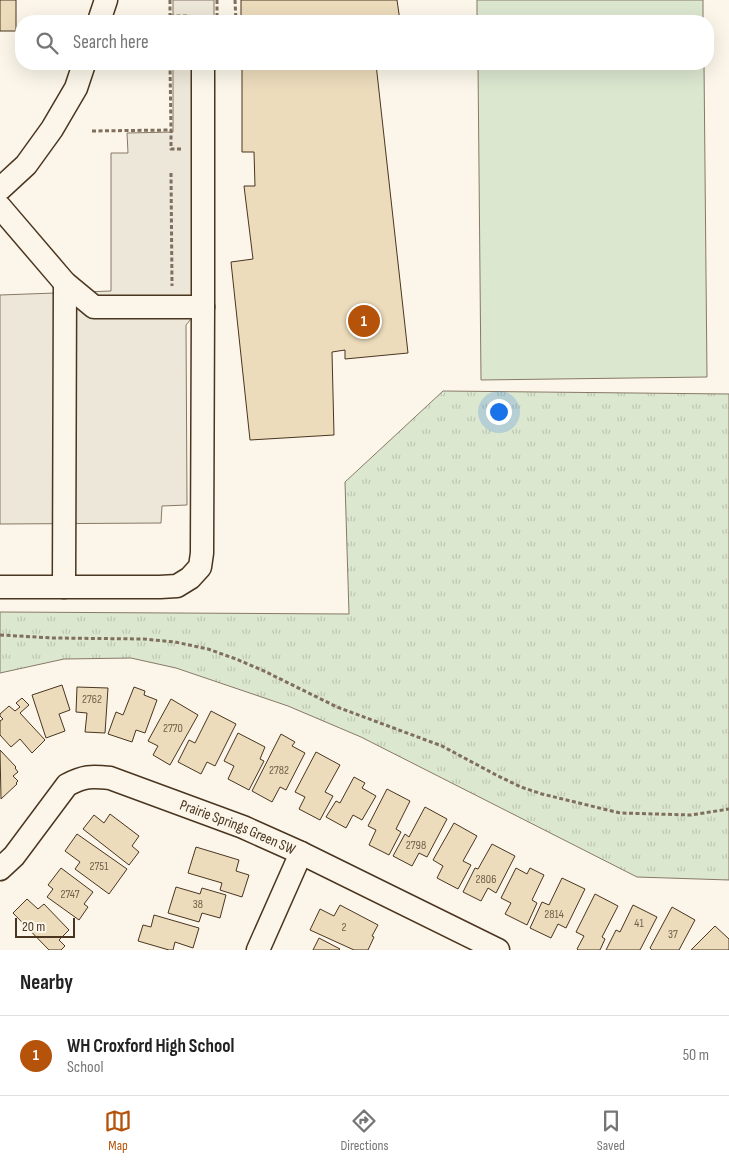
<!DOCTYPE html>
<html lang="en">
<head>
<meta charset="utf-8">
<style>
	body { margin:0; font-family:"Sofia Sans Condensed",sans-serif; background:#f6f6f6; color:#222 }
	.scale { position:absolute; left:15px; bottom:12px; width:60px; box-sizing:border-box; padding-left:5px; border:2px solid #4a3520; border-top:0; font-size:14px; line-height:18px; white-space:nowrap; color:#4a3520; -webkit-text-stroke:4px #fbf6e9; paint-order:stroke }
	.you { position:absolute; left:498px; top:411px; width:18px; height:18px; margin:-12px; border:4px solid #fff; border-radius:50%; background:#1a73e8; box-shadow:0 0 0 8px #1a73e833 }
	.badge { display:grid; place-items:center; width:32px; height:32px; border-radius:50%; background:#b45309; color:#fff; font-size:16px; font-weight:700 }
	.pin { position:absolute; translate:-50% -50%; border:2px solid #fff; box-shadow:0 1px 5px #0006 }
	.list { margin:0; padding:0; list-style:none }
	h2 { display:flex; justify-content:space-between; align-items:center; height:65px; margin:0; padding:0 20px; font-size:21px }
	h2 small { font-size:16px; font-weight:400; color:#767676 }
	.list li { display:grid; grid-template-columns:32px 1fr auto; gap:15px; align-items:center; box-sizing:border-box; height:80px; padding:0 20px; border-top:1px solid #e0e0e0 }
	.list b { display:block; font-size:19px; white-space:nowrap }
	.list p { margin:0; font-size:16px; white-space:nowrap; color:#767676 }
	.list em { font-size:16px; font-style:normal; color:#767676 }
	.icon { flex:none; width:28px; height:28px; fill:none; stroke:currentColor; stroke-width:2; stroke-linecap:round; stroke-linejoin:round }
	.map { position:relative; flex:none; width:729px; height:950px; overflow:hidden }
	.search { position:absolute; background:#fff; box-shadow:0 5px 20px #0002; left:15px; right:15px; top:15px; height:55px; display:flex; align-items:center; gap:12px; box-sizing:border-box; padding:0 18px; border-radius:20px; color:#767676; font-size:19px }
	.sheet { height:145px; background:#fff }
	nav { display:flex; justify-content:space-around; align-items:center; box-sizing:border-box; height:70px; border-top:1px solid #e0e0e0; background:#fff; font-size:14px; color:#767676 }
	nav a { display:grid; justify-items:center; gap:2px }
	nav .on { color:#b45309 }
	.map>svg:first-child { display:block }
</style>
</head>
<body>
<div class="map">
<svg width="729" height="950" viewBox="0 0 729 950">
	<defs>
		<pattern id="grass-tufts" width="24" height="20" patternUnits="userSpaceOnUse" patternTransform="scale(1.25)"><rect width="24" height="20" fill="#dce7d0"/><path d="M3 7l-1-3M5 7V3M7 7l1-3M15 17l-1-3M17 17v-4M19 17l1-3" fill="none" stroke="#bec7b2"/></pattern>
	</defs>
	<rect width="100%" height="100%" fill="#fbf6e9"/>
	<polygon fill="url(#grass-tufts)" stroke="#887966" points="443,391 729,394 729,880 637,877 361,737 288,706 176,668 131,658 64,659 0,673 0,612 349,614 345,482"/>
	<g fill="#dce7d0" stroke="#887966">
		<rect x="477" y="0" width="226" height="21"/>
		<polygon points="478,64 704,64 707,377 481,380"/>
	</g>
	<g fill="#ede7d9" stroke="#887966">
		<rect x="173" y="0" width="41" height="21"/>
		<polygon points="173,64 214,64 214,292 186,325 187,505 162,506 161,523 0,524 0,295 111,291 111,153 128,153 127,133 173,132"/>
	</g>
	<g fill="#ecdcbc" stroke="#4a3520">
		<rect x="0" y="0" width="16" height="31"/>
		<polygon points="241,0 397,0 400,21 241,21"/>
		<polygon points="242,64 376,64 408,353 345,359 345,350 332,352 334,435 250,440 231,262 253,259 244,186 255,186 254,152 242,152"/>
		<polygon points="62,685 70,710 59,714 65,731 46,738 32,695"/>
		<polygon points="77,687 108,688 105,733 85,732 87,713 76,712"/>
		<polygon points="134,687 145,691 144,695 157,700 145,733 136,730 132,742 108,734 116,712 123,715"/>
		<polygon points="22,698 29,705 20,713 45,740 32,753 20,739 11,747 0,735 0,721 3,719 0,716 0,714 9,706 15,711 20,707 16,703"/>
		<polygon points="171,699 198,715 170,765 153,755 158,746 148,741"/>
		<polygon points="211,711 236,724 215,766 207,762 201,774 178,762 189,740 195,743"/>
		<polygon points="238,733 265,747 260,759 264,761 249,790 228,779 234,766 224,761"/>
		<polygon points="281,734 295,742 292,746 305,753 286,790 280,787 272,802 252,791"/>
		<polygon points="0,750 16,767 15,768 18,772 13,776 18,781 16,783 17,784 1,799"/>
		<polygon points="316,752 340,765 325,792 333,796 320,820 299,809 305,797 295,792"/>
		<polygon points="354,777 365,783 362,788 376,796 362,820 353,815 346,828 326,817 336,801 340,803"/>
		<polygon points="387,789 410,801 396,829 401,832 389,855 369,845 376,830 368,826"/>
		<polygon points="425,807 447,819 427,857 419,853 412,866 393,856 405,834 409,837"/>
		<polygon points="110,814 139,836 132,846 139,852 129,865 83,829 94,815 104,823"/>
		<polygon points="454,823 477,836 463,861 471,865 458,889 437,878 443,866 433,860"/>
		<polygon points="77,834 127,869 109,894 75,869 80,862 65,851"/>
		<polygon points="492,844 515,856 496,893 488,888 481,901 463,892 475,868 478,869"/>
		<polygon points="196,847 239,860 236,871 249,875 242,897 220,890 222,883 188,873"/>
		<polygon points="61,868 93,892 84,904 88,907 79,920 47,897 53,889 48,885"/>
		<polygon points="516,868 527,874 530,868 544,875 532,900 537,903 527,925 505,914 511,903 501,898"/>
		<polygon points="562,878 585,889 566,928 558,924 551,938 530,928 542,902 549,905"/>
		<polygon points="176,887 200,894 202,888 226,895 220,918 202,913 199,922 168,913"/>
		<polygon points="595,894 618,906 602,937 605,939 600,950 578,950 577,949 584,936 576,932"/>
		<polygon points="27,899 38,909 44,904 69,930 59,940 65,946 61,950 49,950 13,913"/>
		<polygon points="340,905 378,925 372,936 374,937 368,950 354,950 310,930 320,909 334,916"/>
		<polygon points="633,905 657,917 640,950 606,950 616,930 620,932"/>
		<polygon points="672,907 695,920 679,950 652,950 650,948"/>
		<polygon points="154,915 199,928 193,948 175,942 173,950 169,950 138,941 143,925 151,927"/>
		<polygon points="715,926 729,939 729,950 691,950"/>
		<polygon points="319,938 340,949 339,950 313,950"/>
	</g>
	<g fill="none" stroke-linecap="round" stroke-linejoin="round">
		<g stroke="#4a3520" stroke-width="25">
			<g id="minor">
				<polyline points="99,21 106,0"/>
				<polyline points="0,189 26,165 52,129 76,88 84,64"/>
				<polyline points="0,207 65,283 94,307 203,307 202,553 200,567 190,578 177,586 160,587 0,587"/>
				<polyline points="203,307 203,64"/>
				<polyline points="64,587 65,283"/>
				<path id="s1" d="M 0,869 L 14,856 L 67,785 C 84,776 91,776 110,778 L 243,827 L 301,853 L 498,950"/>
				<polyline points="258,950 301,853"/>
			</g>
		</g>
		<g stroke="#7f6f5c" stroke-width="3" stroke-dasharray="4 2.5" stroke-linecap="butt">
			<polyline points="170,0 170,21"/>
			<polyline points="217,0 217,21"/>
			<polyline points="235,0 236,21"/>
			<polyline points="170,16 190,16"/>
			<polyline points="170,64 171,130"/>
			<polyline points="92,131 171,130 171,149 182,149"/>
			<polyline points="171,173 172,286"/>
			<polyline points="0,635 54,638 144,639 175,642 208,649 236,659 262,670 337,707 442,746 498,776 521,787 542,794 620,813 691,815 729,809"/>
		</g>
		<use href="#minor" stroke="#fbf6e9" stroke-width="22"/>
	</g>
	<g text-anchor="middle" stroke-width="4" stroke-linejoin="round" paint-order="stroke">
		<g font-size="12" fill="#725f47">
			<text x="92" y="703">2762</text>
			<text x="173" y="732">2770</text>
			<text x="279" y="774">2782</text>
			<text x="416" y="849">2798</text>
			<text x="99" y="870">2751</text>
			<text x="486" y="883">2806</text>
			<text x="70" y="898">2747</text>
			<text x="198" y="908">38</text>
			<text x="554" y="918">2814</text>
			<text x="639" y="927">41</text>
			<text x="344" y="931">2</text>
			<text x="673" y="938">37</text>
		</g>
		<g font-size="15" fill="#4a3520" stroke="#fbf6e9">
			<text dy="5" stroke="none"><textPath href="#s1" startOffset="289">Prairie Springs Green SW</textPath></text>
		</g>
	</g>
</svg>
<div class="scale">20 m</div>
<div class="you"></div>
<div class="pin badge" style="left:364px;top:321px">1</div>
<div class="search"><svg class="icon" aria-label="search" viewBox="0 0 24 24"><circle cx="10" cy="10" r="6"/><path d="M15 15l6 6"/></svg>Search here</div>
</div>
<section class="sheet">
<h2>Nearby<small></small></h2>
<ul class="list">
<li><span class="badge">1</span><div><b>WH Croxford High School</b><p>School</p></div><em>50 m</em></li>
</ul>
</section>
<nav>
<a class="on"><svg class="icon" aria-label="map" viewBox="0 0 24 24"><path d="M3 6l6-2 6 2 6-2v14l-6 2-6-2-6 2zM9 4v14M15 6v14"/></svg>Map</a>
<a><svg class="icon" aria-label="directions" viewBox="0 0 24 24"><path d="M12 3l9 9-9 9-9-9zM9 14v-3h6M13 9l2 2-2 2"/></svg>Directions</a>
<a><svg class="icon" aria-label="saved" viewBox="0 0 24 24"><path d="M7 4h10v16l-5-4-5 4z"/></svg>Saved</a>
</nav>
</body>
</html>
